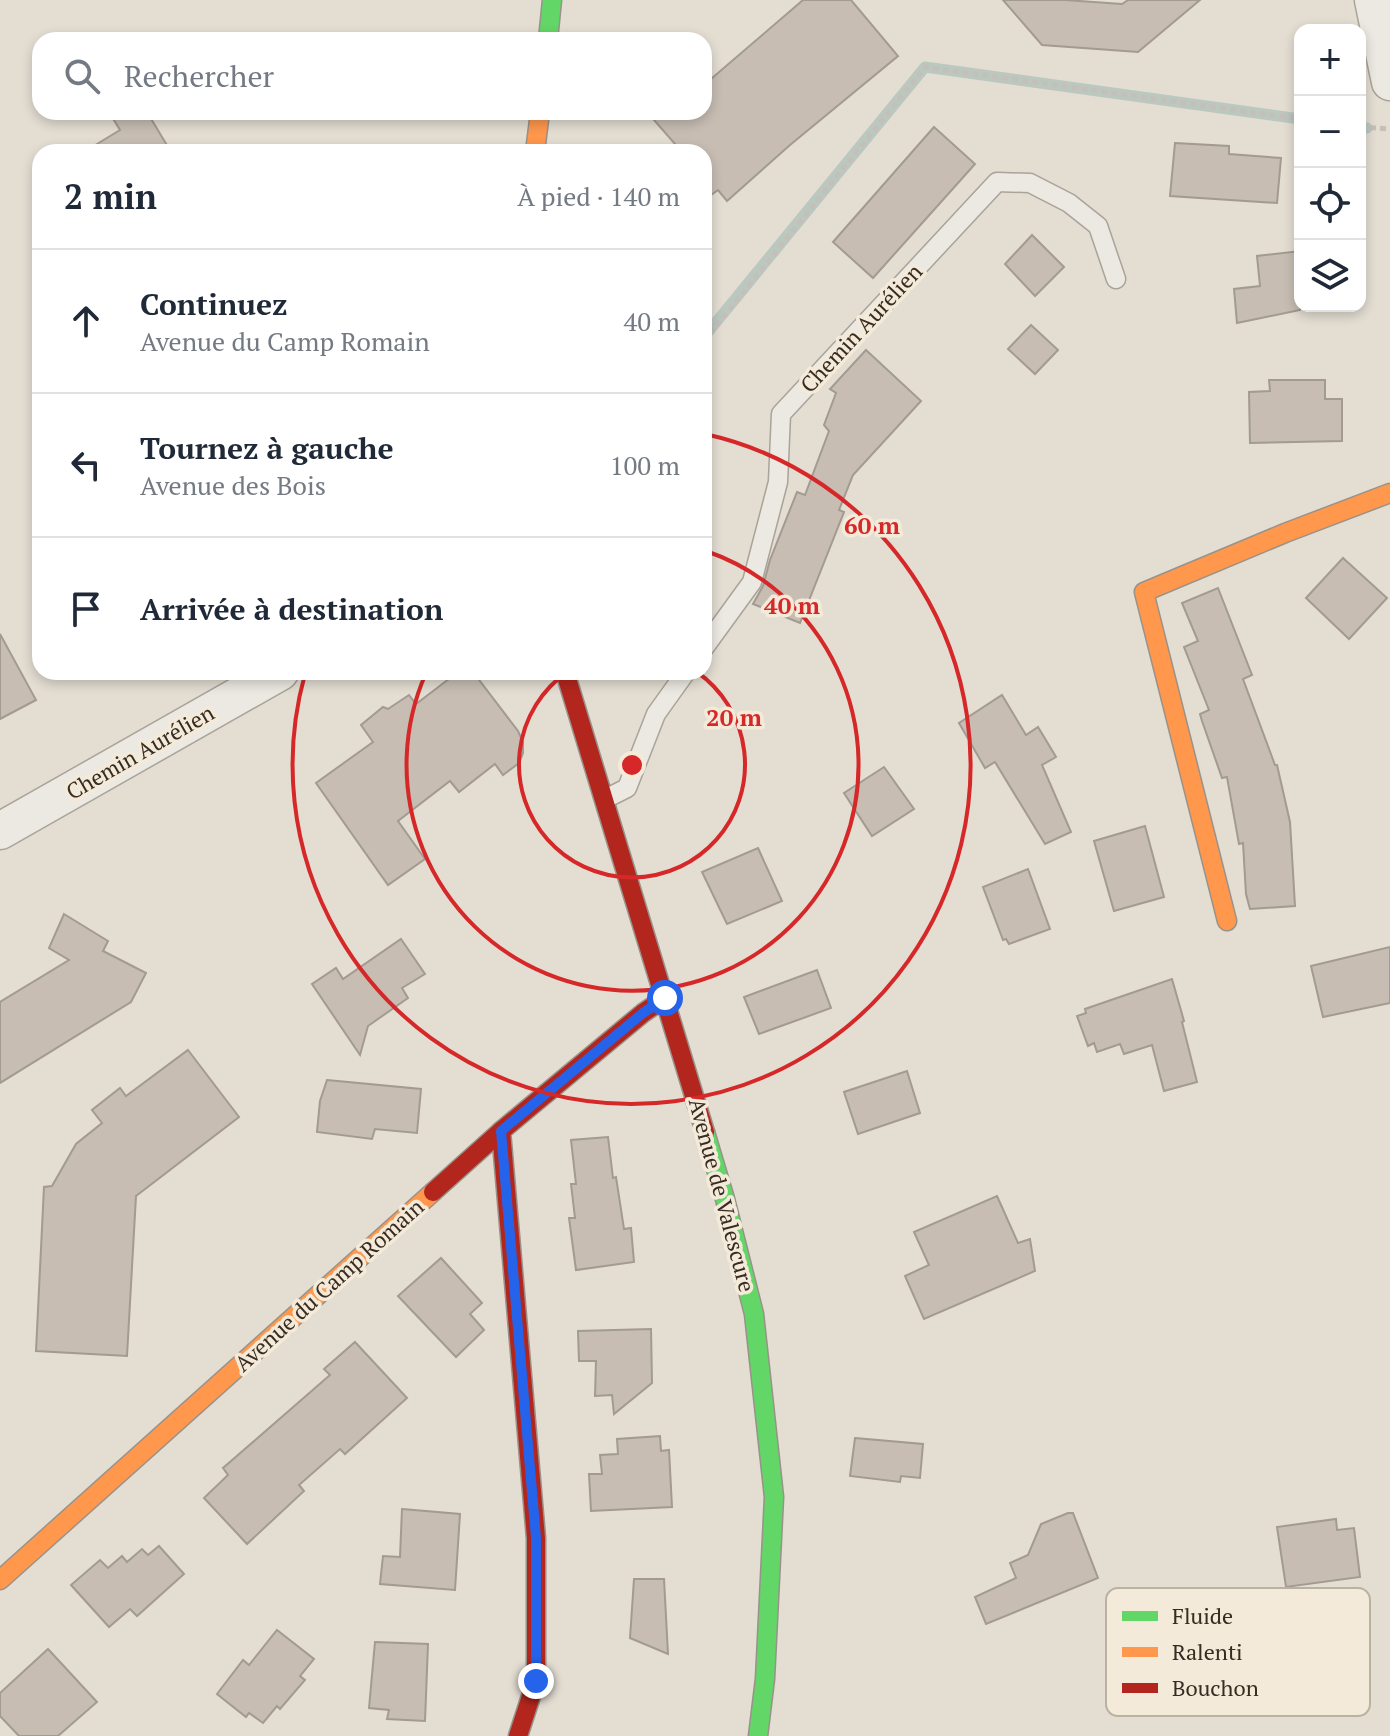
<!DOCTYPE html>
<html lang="fr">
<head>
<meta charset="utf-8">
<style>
	body { margin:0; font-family:"PT Serif",serif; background:#f6f6f7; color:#1f2937 }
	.controls { position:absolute; right:24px; top:24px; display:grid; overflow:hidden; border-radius:16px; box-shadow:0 4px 12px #0003 }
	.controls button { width:72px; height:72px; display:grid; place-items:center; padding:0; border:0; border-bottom:2px solid #e0e1e3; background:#fff; color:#1f2937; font:40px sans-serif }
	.stop { position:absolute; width:24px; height:24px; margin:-18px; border:6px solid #2563eb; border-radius:50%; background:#fff }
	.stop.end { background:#2563eb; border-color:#fff; box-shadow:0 2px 8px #0008 }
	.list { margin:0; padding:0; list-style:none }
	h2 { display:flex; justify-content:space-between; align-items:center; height:104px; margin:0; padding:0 32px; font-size:34px }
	h2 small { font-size:26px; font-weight:400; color:#747a83 }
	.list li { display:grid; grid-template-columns:52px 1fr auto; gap:24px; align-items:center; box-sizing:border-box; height:144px; padding:0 32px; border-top:2px solid #e0e1e3 }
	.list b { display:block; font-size:30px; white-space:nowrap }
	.list p { margin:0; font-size:26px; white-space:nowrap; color:#747a83 }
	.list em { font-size:26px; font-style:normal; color:#747a83 }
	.icon { flex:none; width:44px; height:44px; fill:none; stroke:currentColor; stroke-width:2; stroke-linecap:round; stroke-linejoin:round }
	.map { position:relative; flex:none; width:1390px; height:1736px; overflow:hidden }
	.search { position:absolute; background:#fff; box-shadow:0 4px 12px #0003; left:32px; top:32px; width:680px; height:88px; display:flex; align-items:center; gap:20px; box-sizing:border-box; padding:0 28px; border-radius:24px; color:#747a83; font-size:30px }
	.panel { position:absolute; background:#fff; box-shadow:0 4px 12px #0003; left:32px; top:144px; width:680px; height:536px; border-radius:24px }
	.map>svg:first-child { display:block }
</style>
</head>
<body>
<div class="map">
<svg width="1390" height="1736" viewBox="0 0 1390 1736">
	<rect width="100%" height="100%" fill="#e3ddd2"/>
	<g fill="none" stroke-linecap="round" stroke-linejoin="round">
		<g stroke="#bbc8c0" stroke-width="11">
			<polyline points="1360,127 1367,128"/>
			<polyline points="704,337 925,67 1300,119"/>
		</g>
	</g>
	<g fill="#c7bdb3" stroke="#a39a91" stroke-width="2">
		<polygon points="803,0 851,0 898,56 790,145 727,201 718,190 704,200 704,152 682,152 647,112 704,112 704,85"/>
		<polygon points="1003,0 1065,0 1122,4 1128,0 1200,0 1138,52 1042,45"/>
		<polygon points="109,112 147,112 171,152 84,152 120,130"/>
		<polygon points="934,127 975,164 873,278 833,242"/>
		<polygon points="1175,143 1229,146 1229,154 1281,158 1277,203 1170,196"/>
		<polygon points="1032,235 1064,267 1035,296 1005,264"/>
		<polygon points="1300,251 1300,310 1237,323 1234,289 1260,286 1257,256"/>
		<polygon points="1031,325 1058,350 1035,374 1008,349"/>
		<polygon points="866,350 921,401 853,475 839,510 844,512 800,623 753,604 763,586 770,560 797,492 805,495 829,431 824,425 836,393 830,389"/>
		<polygon points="1269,380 1325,380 1325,399 1342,399 1342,441 1250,443 1249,392 1270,391"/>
		<polygon points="1343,558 1387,598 1349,639 1306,598"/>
		<polygon points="1218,588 1252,675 1243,679 1275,765 1277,765 1290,822 1295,906 1250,909 1246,894 1243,843 1239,844 1227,777 1222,778 1202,721 1200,714 1209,710 1184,647 1198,641 1182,603"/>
		<polygon points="0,634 36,700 0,719"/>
		<polygon points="458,672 473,672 518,731 523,742 523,753 519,763 503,775 495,764 459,792 450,781 398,821 425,859 388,885 316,783 373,742 361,725 383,707 388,709 409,695 416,704"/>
		<polygon points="1002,695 1026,735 1038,727 1056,757 1042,765 1071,832 1045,844 995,762 985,768 959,723"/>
		<polygon points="884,767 914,809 872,836 844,793"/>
		<polygon points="1145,826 1164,897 1114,911 1094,841"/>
		<polygon points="758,848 782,901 727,924 702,872"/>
		<polygon points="1028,869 1050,929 1009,944 1006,939 1003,940 983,887"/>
		<polygon points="64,914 108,941 103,951 146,973 131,1002 0,1083 0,1002 69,960 49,948"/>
		<polygon points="401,939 425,974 402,988 408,998 368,1026 360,1055 312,984 336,968 343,979"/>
		<polygon points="1390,947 1390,1003 1323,1017 1311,966"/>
		<polygon points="817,970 831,1008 759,1034 744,997"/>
		<polygon points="1172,979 1184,1021 1182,1022 1197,1082 1164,1091 1152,1045 1124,1054 1120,1044 1097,1052 1094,1043 1088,1046 1077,1016 1086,1013 1085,1009"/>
		<polygon points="188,1050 239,1117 136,1196 127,1356 36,1351 44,1187 52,1186 76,1144 102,1123 92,1110 120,1088 126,1096"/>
		<polygon points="907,1071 920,1113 858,1134 844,1092"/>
		<polygon points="327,1080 421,1089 417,1133 375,1129 372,1139 317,1132 320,1101"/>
		<polygon points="608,1137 613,1178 616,1177 624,1229 631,1228 634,1262 576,1270 569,1218 575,1218 571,1184 576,1184 571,1140"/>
		<polygon points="997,1196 1018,1243 1030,1239 1035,1271 924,1319 905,1276 929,1265 914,1232"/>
		<polygon points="441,1258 482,1303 470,1314 484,1330 456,1357 398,1296"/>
		<polygon points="651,1329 652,1383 614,1414 612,1395 595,1396 596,1361 579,1361 578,1331"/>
		<polygon points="355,1342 407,1398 345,1454 340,1449 299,1485 304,1491 247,1544 204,1498 228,1475 223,1468 330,1375 324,1369"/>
		<polygon points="660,1436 661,1451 669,1450 672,1507 591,1511 589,1474 602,1474 600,1455 618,1454 617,1439"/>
		<polygon points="855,1438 923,1444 920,1478 901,1476 900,1482 850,1476"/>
		<polygon points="402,1509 460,1514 455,1590 380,1584 383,1556 400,1557"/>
		<polygon points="1068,1513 1073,1513 1098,1578 986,1624 975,1597 1016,1578 1010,1563 1028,1555 1041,1524"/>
		<polygon points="1336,1519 1337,1530 1354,1528 1360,1577 1286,1587 1277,1527"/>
		<polygon points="159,1546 184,1574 137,1616 130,1609 109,1627 71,1585 100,1560 108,1568 122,1556 127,1562 142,1549 148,1555"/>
		<polygon points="634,1579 664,1579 668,1654 630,1638"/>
		<polygon points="277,1630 314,1659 300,1676 305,1680 280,1709 277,1706 263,1723 249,1713 246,1717 217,1694 243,1660 249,1665"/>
		<polygon points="375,1642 428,1644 425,1721 387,1719 389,1710 369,1708"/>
		<polygon points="48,1649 97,1702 58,1736 19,1736 0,1716 0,1693"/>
	</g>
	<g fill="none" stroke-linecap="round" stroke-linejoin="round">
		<g stroke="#a9a39a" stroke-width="21">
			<g id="lane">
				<polyline points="704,648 752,582 778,482 781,414 997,182 1030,183 1069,203 1098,226 1116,279"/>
				<polyline points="605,799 627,788 656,714 686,672"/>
			</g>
		</g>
		<g stroke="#a9a39a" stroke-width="39">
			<g id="street">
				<polyline points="1373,0 1390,82"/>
				<polyline points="0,831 280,672"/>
			</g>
		</g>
		<g stroke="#99928a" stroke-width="21">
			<g id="fast">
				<polyline points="548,40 552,0"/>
				<polyline points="705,1132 725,1199 754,1314 774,1497 765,1679 758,1736"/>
			</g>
		</g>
		<g stroke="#99928a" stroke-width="21">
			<g id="slow">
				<polyline points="535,152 540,112"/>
				<polyline points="1227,921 1144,592 1285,533 1390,493"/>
				<polyline points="0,1580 433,1192"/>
			</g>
		</g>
		<g stroke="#99928a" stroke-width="21">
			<g id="jam">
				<polyline points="565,672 705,1132"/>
				<polyline points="501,1131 536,1538 536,1681 518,1736"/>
				<polyline points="433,1192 501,1131 643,1013 665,998"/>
			</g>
		</g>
		<g stroke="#c4c0b9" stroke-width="5" stroke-dasharray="6 4" stroke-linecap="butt">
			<polyline points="1360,127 1390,129"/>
			<polyline points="704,341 925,67 1300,119"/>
		</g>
		<use href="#lane" stroke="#ece9e2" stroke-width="18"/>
		<use href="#street" stroke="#ece9e2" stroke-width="36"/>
		<use href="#fast" stroke="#63d668" stroke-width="18"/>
		<use href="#slow" stroke="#ff974d" stroke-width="18"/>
		<use href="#jam" stroke="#b3261e" stroke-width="18"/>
	</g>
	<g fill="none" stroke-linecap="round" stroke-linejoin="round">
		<polyline stroke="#2563eb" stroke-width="10" points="536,1681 536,1538 501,1131 643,1013 665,998"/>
	</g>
	<g fill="none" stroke="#d62828" stroke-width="4">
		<path d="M697 672A113 113 0 1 1 567 672"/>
		<path d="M706 551A226 226 0 1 1 426 673"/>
		<path d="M705 434A339 339 0 1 1 305 674"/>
	</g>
	<g text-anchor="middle" stroke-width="7" stroke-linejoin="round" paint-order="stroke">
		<g font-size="22" fill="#382c22" stroke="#f3ead9">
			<text transform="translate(861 328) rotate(-47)" y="8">Chemin Aurélien</text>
			<text transform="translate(140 752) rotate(-30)" y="8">Chemin Aurélien</text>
			<text transform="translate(722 1195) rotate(75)" y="8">Avenue de Valescure</text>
			<text transform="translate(329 1285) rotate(-42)" y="8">Avenue du Camp Romain</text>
		</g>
	</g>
	<rect x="1106" y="1588" width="264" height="128" rx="12" fill="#f3ead9" stroke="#bbb1a2" stroke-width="2"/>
	<rect x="1122" y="1611" width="36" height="10" fill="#63d668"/>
	<rect x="1122" y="1647" width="36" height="10" fill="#ff974d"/>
	<rect x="1122" y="1683" width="36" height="10" fill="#b3261e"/>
	<g font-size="22" fill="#382c22">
		<text x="1172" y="1624">Fluide</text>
		<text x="1172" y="1660">Ralenti</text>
		<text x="1172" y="1696">Bouchon</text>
	</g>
	<circle cx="632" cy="765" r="12" fill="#d62828" stroke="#f3ead9" stroke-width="4"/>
	<g font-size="24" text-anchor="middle" font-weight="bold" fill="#d62828" stroke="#f3ead9" stroke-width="7" stroke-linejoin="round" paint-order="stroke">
		<text x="872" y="534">60 m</text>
		<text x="792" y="614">40 m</text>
		<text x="734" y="726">20 m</text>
	</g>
</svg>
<div class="controls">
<button>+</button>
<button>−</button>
<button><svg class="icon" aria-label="locate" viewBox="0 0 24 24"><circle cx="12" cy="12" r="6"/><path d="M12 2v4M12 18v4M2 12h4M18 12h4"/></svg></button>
<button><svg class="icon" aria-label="layers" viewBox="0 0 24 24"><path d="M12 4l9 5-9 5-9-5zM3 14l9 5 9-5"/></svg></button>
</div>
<div class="stop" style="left:665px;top:998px"></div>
<div class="stop end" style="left:536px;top:1681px"></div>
<div class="search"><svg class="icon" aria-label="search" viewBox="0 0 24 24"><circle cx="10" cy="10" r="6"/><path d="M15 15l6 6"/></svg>Rechercher</div>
<section class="panel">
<h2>2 min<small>À pied · 140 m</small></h2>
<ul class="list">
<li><svg class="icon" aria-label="ahead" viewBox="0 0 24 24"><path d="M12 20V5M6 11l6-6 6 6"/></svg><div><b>Continuez</b><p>Avenue du Camp Romain</p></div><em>40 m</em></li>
<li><svg class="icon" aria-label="left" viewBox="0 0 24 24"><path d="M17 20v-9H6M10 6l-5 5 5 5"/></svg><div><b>Tournez à gauche</b><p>Avenue des Bois</p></div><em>100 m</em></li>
<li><svg class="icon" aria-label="arrive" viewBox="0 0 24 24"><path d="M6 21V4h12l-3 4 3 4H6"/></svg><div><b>Arrivée à destination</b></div></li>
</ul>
</section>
</div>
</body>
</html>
